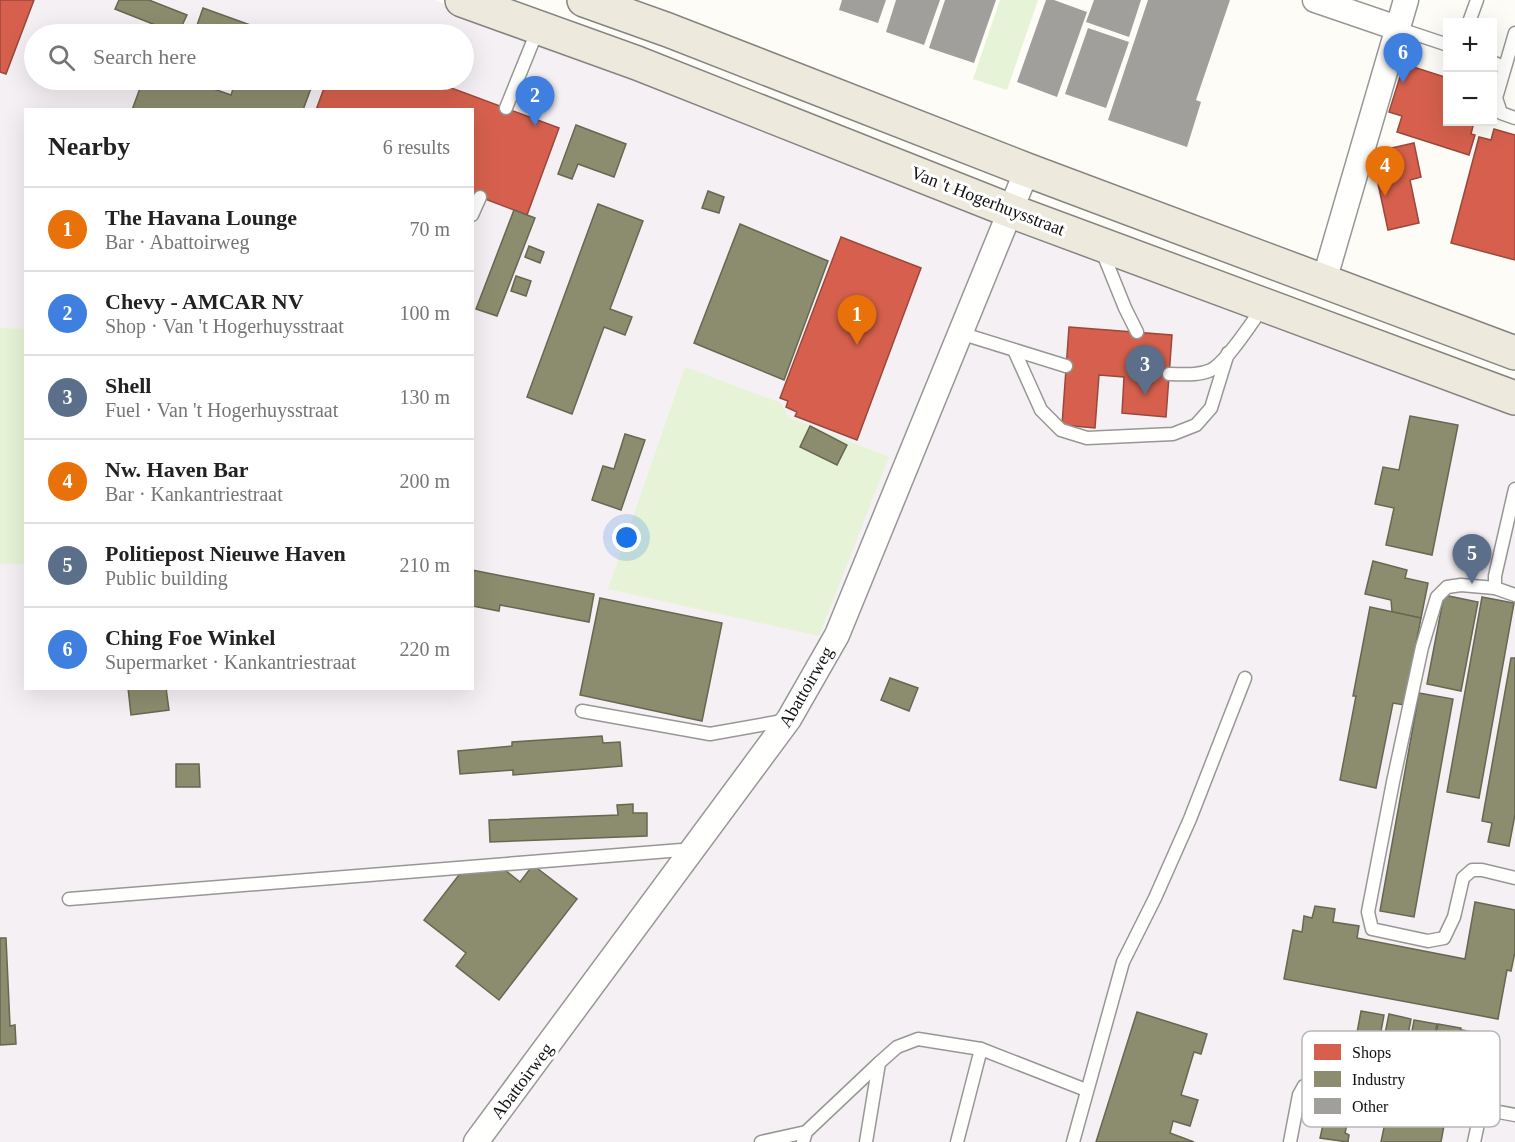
<!DOCTYPE html>
<html lang="en">
<head>
<meta charset="utf-8">
<style>
	body { margin:0; font-family:Georgia,serif; background:#f2f2f2; color:#222 }
	.controls { position:absolute; right:18px; top:18px; display:grid; overflow:hidden; border-radius:0px; box-shadow:0 6px 24px #0002 }
	.controls button { width:54px; height:54px; display:grid; place-items:center; padding:0; border:0; border-bottom:2px solid #e0e0e0; background:#fff; color:#222; font:30px sans-serif }
	.you { position:absolute; left:627px; top:538px; width:21px; height:21px; margin:-15px; border:4px solid #fff; border-radius:50%; background:#1a73e8; box-shadow:0 0 0 9px #1a73e833 }
	.badge { display:grid; place-items:center; width:39px; height:39px; border-radius:50%; background:#b45309; color:#fff; font-size:20px; font-weight:700 }
	.pin { position:absolute; translate:-50% -50px; filter:drop-shadow(0 2px 3px #0008) }
	.pin::after { content:''; position:absolute; top:32px; width:21px; height:18px; background:inherit; clip-path:polygon(0 0,100% 0,50% 100%) }
	.list { margin:0; padding:0; list-style:none }
	h2 { display:flex; justify-content:space-between; align-items:center; height:78px; margin:0; padding:0 24px; font-size:26px }
	h2 small { font-size:20px; font-weight:400; color:#767676 }
	.list li { display:grid; grid-template-columns:39px 1fr auto; gap:18px; align-items:center; box-sizing:border-box; height:84px; padding:0 24px; border-top:2px solid #e0e0e0 }
	.list b { display:block; font-size:22px; white-space:nowrap }
	.list p { margin:0; font-size:20px; white-space:nowrap; color:#767676 }
	.list em { font-size:20px; font-style:normal; color:#767676 }
	.icon { flex:none; width:33px; height:33px; fill:none; stroke:currentColor; stroke-width:2; stroke-linecap:round; stroke-linejoin:round }
	.map { position:relative; flex:none; width:1515px; height:1142px; overflow:hidden }
	.search { position:absolute; background:#fff; box-shadow:0 6px 24px #0002; left:24px; top:24px; width:450px; height:66px; display:flex; align-items:center; gap:15px; box-sizing:border-box; padding:0 21px; border-radius:33px; color:#767676; font-size:22px }
	.panel { position:absolute; background:#fff; box-shadow:0 6px 24px #0002; left:24px; top:108px; width:450px; height:582px; border-radius:0px }
	.map>svg:first-child { display:block }
</style>
</head>
<body>
<div class="map">
<svg width="1515" height="1142" viewBox="0 0 1515 1142">
	<rect width="100%" height="100%" fill="#fdfcf7"/>
	<path fill="#f5f0f3" fill-rule="evenodd" d="M 0,0 L 434,0 L 1515,401 L 1515,1142 L 0,1142 ZM 34,34 L 464,34 L 464,80 L 34,80 ZM 26,110 L 472,110 L 472,688 L 26,688 Z"/>
	<g fill="#e7f3d7">
		<polygon points="1000,0 1038,0 1007,90 973,79"/>
		<polygon points="0,328 25,329 25,564 0,564"/>
		<polygon points="685,367 781,403 788,417 889,457 819,636 608,589"/>
	</g>
	<g fill="#d6604d" stroke="#9b483b" stroke-width="1.5">
		<polygon points="0,0 34,0 6,74 0,72"/>
		<polygon points="1404,64 1448,78 1448,122 1474,122 1471,134 1475,135 1469,155 1397,132 1402,116 1389,112"/>
		<polygon points="327,80 430,80 559,128 527,215 472,194 472,110 316,110"/>
		<polygon points="1494,129 1515,135 1515,260 1451,243 1479,137 1491,140"/>
		<polygon points="1414,143 1421,177 1410,180 1419,223 1388,230 1377,179 1392,176 1387,149"/>
		<polygon points="841,237 921,268 857,440 795,416 797,412 786,407 788,401 780,398"/>
		<polygon points="1069,327 1172,335 1166,417 1122,413 1124,377 1099,375 1095,428 1062,425"/>
	</g>
	<g fill="#8c8c6e" stroke="#676752" stroke-width="1.5">
		<polygon points="119,0 149,0 187,15 178,34 115,9"/>
		<polygon points="203,8 275,34 194,34"/>
		<polygon points="143,80 188,80 231,95 236,80 314,80 303,110 132,110"/>
		<polygon points="576,125 626,144 614,177 578,164 572,179 558,174"/>
		<polygon points="708,191 724,197 719,213 702,208"/>
		<polygon points="598,204 643,221 610,309 632,317 625,335 604,327 572,414 527,397"/>
		<polygon points="514,210 535,218 497,316 476,309"/>
		<polygon points="740,224 828,261 784,380 694,343"/>
		<polygon points="529,246 544,252 540,263 525,257"/>
		<polygon points="516,276 531,281 526,296 511,291"/>
		<polygon points="1410,416 1458,425 1432,555 1386,545 1394,508 1375,504 1383,467 1399,470"/>
		<polygon points="810,426 847,445 837,465 800,447"/>
		<polygon points="625,434 645,440 621,510 592,500 603,466 614,469"/>
		<polygon points="1373,561 1407,570 1405,578 1428,583 1421,618 1392,612 1391,600 1365,594"/>
		<polygon points="472,570 594,594 589,622 500,605 499,611 472,606"/>
		<polygon points="1444,595 1478,602 1461,691 1427,684"/>
		<polygon points="1482,597 1514,603 1479,798 1447,792"/>
		<polygon points="600,598 722,623 702,721 580,695"/>
		<polygon points="1370,607 1421,618 1404,705 1393,703 1376,788 1340,780 1356,696 1353,696"/>
		<polygon points="1511,658 1515,658 1515,815 1509,846 1488,842 1492,823 1482,821"/>
		<polygon points="890,678 918,688 909,711 881,700"/>
		<polygon points="128,688 166,688 169,710 131,715"/>
		<polygon points="1419,693 1453,699 1414,917 1380,911"/>
		<polygon points="602,736 603,743 620,742 622,766 513,775 513,770 460,774 458,751 512,746 512,742"/>
		<polygon points="176,764 199,764 200,787 176,787"/>
		<polygon points="633,804 633,813 647,813 647,836 490,842 489,820 618,815 617,805"/>
		<polygon points="533,865 577,899 499,1000 456,966 466,953 424,920 459,875 500,866 520,882"/>
		<polygon points="1475,902 1515,910 1515,952 1511,971 1507,970 1498,1019 1284,979 1293,930 1302,932 1304,916 1312,918 1315,906 1335,909 1333,922 1359,926 1357,938 1465,959"/>
		<polygon points="0,938 6,938 10,1026 15,1025 16,1044 0,1045"/>
		<polygon points="1361,1011 1384,1015 1375,1064 1352,1060"/>
		<polygon points="1137,1012 1207,1034 1201,1054 1194,1052 1181,1095 1198,1100 1190,1126 1173,1121 1170,1133 1194,1142 1096,1142"/>
		<polygon points="1389,1014 1411,1019 1402,1068 1379,1063"/>
		<polygon points="1414,1020 1437,1024 1427,1073 1405,1069"/>
		<polygon points="1438,1024 1461,1028 1451,1077 1429,1073"/>
		<polygon points="1462,1030 1485,1034 1476,1084 1453,1079"/>
		<polygon points="1328,1102 1351,1107 1345,1133 1349,1135 1348,1142 1320,1138"/>
		<polygon points="1388,1108 1445,1120 1441,1142 1381,1142"/>
	</g>
	<g fill="#a19f9c">
		<polygon points="842,0 886,0 878,23 839,10"/>
		<polygon points="896,0 940,0 924,45 886,32"/>
		<polygon points="945,0 996,0 974,63 929,48"/>
		<polygon points="1046,0 1054,0 1087,12 1057,97 1017,82"/>
		<polygon points="1094,0 1141,0 1129,37 1086,22"/>
		<polygon points="1148,0 1230,0 1196,100 1201,102 1187,147 1108,120"/>
		<polygon points="1088,28 1129,42 1106,108 1065,94"/>
	</g>
	<g fill="none" stroke-linecap="round" stroke-linejoin="round">
		<g stroke="#979795" stroke-width="15">
			<g id="lane">
				<polyline points="1469,22 1477,0"/>
				<polyline points="1397,28 1448,45"/>
				<polyline points="1515,33 1496,98 1501,113 1515,118"/>
				<polyline points="1492,62 1504,67"/>
				<polyline points="506,108 538,29"/>
				<polyline points="472,215 480,197"/>
				<polyline points="1102,251 1125,308 1137,332"/>
				<polyline points="960,333 1066,366"/>
				<polyline points="1014,350 1041,410 1061,430 1087,438 1173,434 1196,425 1211,408 1228,353"/>
				<path d="M 1169,374 C 1183,374 1198,376 1211,370 C 1227,362 1252,322 1263,307"/>
				<polyline points="1515,489 1495,576 1495,588 1515,595"/>
				<polyline points="1495,588 1461,585 1447,587 1437,597 1422,647 1393,782 1368,912 1372,929 1428,941 1444,938 1454,917 1463,878 1472,870 1482,870 1515,878"/>
				<polyline points="582,711 710,734 788,720"/>
				<polyline points="69,899 694,849"/>
				<polyline points="761,1142 806,1132"/>
				<polyline points="803,1142 806,1132 879,1063"/>
				<polyline points="866,1142 879,1063 897,1047 918,1039 981,1049 1086,1090"/>
				<polyline points="957,1142 981,1049"/>
				<polyline points="1073,1142 1123,962 1155,898 1190,819 1245,678"/>
				<polyline points="1290,1142 1299,1095 1304,1086 1321,1079 1515,1115"/>
				<polyline points="1474,1142 1481,1110"/>
			</g>
		</g>
		<g stroke="#979795" stroke-width="27">
			<g id="street">
				<polyline points="1315,0 1397,28"/>
				<polyline points="1324,281 1406,0"/>
				<polyline points="476,1142 789,719 837,635 1027,170"/>
			</g>
		</g>
		<g stroke="#858482" stroke-width="36">
			<g id="primary">
				<polyline points="462,0 637,63 1011,211 1515,398"/>
				<polyline points="584,0 668,30 1027,170 1515,353"/>
			</g>
		</g>
		<use href="#lane" stroke="#fffffe" stroke-width="12"/>
		<use href="#street" stroke="#fffffe" stroke-width="24"/>
		<use href="#primary" stroke="#ede9dc" stroke-width="33"/>
	</g>
	<g text-anchor="middle" stroke-width="6" stroke-linejoin="round" paint-order="stroke">
		<g font-size="18" fill="#111" stroke="#fff">
			<text transform="translate(988 201) rotate(21)" y="6">Van 't Hogerhuysstraat</text>
			<text transform="translate(806 687) rotate(-60)" y="6">Abattoirweg</text>
			<text transform="translate(522 1081) rotate(-53)" y="6">Abattoirweg</text>
		</g>
	</g>
	<rect x="1302" y="1031" width="198" height="96" rx="9" fill="#fff" stroke="#b8b8b8" stroke-width="1.5"/>
	<rect x="1314" y="1044" width="27" height="16" fill="#d6604d"/>
	<rect x="1314" y="1071" width="27" height="16" fill="#8c8c6e"/>
	<rect x="1314" y="1098" width="27" height="16" fill="#a19f9c"/>
	<g font-size="16" fill="#111">
		<text x="1352" y="1058">Shops</text>
		<text x="1352" y="1085">Industry</text>
		<text x="1352" y="1112">Other</text>
	</g>
</svg>
<div class="controls">
<button>+</button>
<button>−</button>
</div>
<div class="you"></div>
<div class="pin badge" style="left:857px;top:345px;background:#e8710a">1</div>
<div class="pin badge" style="left:535px;top:126px;background:#3f7fe0">2</div>
<div class="pin badge" style="left:1145px;top:395px;background:#5c6f8a">3</div>
<div class="pin badge" style="left:1385px;top:196px;background:#e8710a">4</div>
<div class="pin badge" style="left:1472px;top:584px;background:#5c6f8a">5</div>
<div class="pin badge" style="left:1403px;top:83px;background:#3f7fe0">6</div>
<div class="search"><svg class="icon" aria-label="search" viewBox="0 0 24 24"><circle cx="10" cy="10" r="6"/><path d="M15 15l6 6"/></svg>Search here</div>
<section class="panel">
<h2>Nearby<small>6 results</small></h2>
<ul class="list">
<li><span class="badge" style="background:#e8710a">1</span><div><b>The Havana Lounge</b><p>Bar · Abattoirweg</p></div><em>70 m</em></li>
<li><span class="badge" style="background:#3f7fe0">2</span><div><b>Chevy - AMCAR NV</b><p>Shop · Van 't Hogerhuysstraat</p></div><em>100 m</em></li>
<li><span class="badge" style="background:#5c6f8a">3</span><div><b>Shell</b><p>Fuel · Van 't Hogerhuysstraat</p></div><em>130 m</em></li>
<li><span class="badge" style="background:#e8710a">4</span><div><b>Nw. Haven Bar</b><p>Bar · Kankantriestraat</p></div><em>200 m</em></li>
<li><span class="badge" style="background:#5c6f8a">5</span><div><b>Politiepost Nieuwe Haven</b><p>Public building</p></div><em>210 m</em></li>
<li><span class="badge" style="background:#3f7fe0">6</span><div><b>Ching Foe Winkel</b><p>Supermarket · Kankantriestraat</p></div><em>220 m</em></li>
</ul>
</section>
</div>
</body>
</html>
